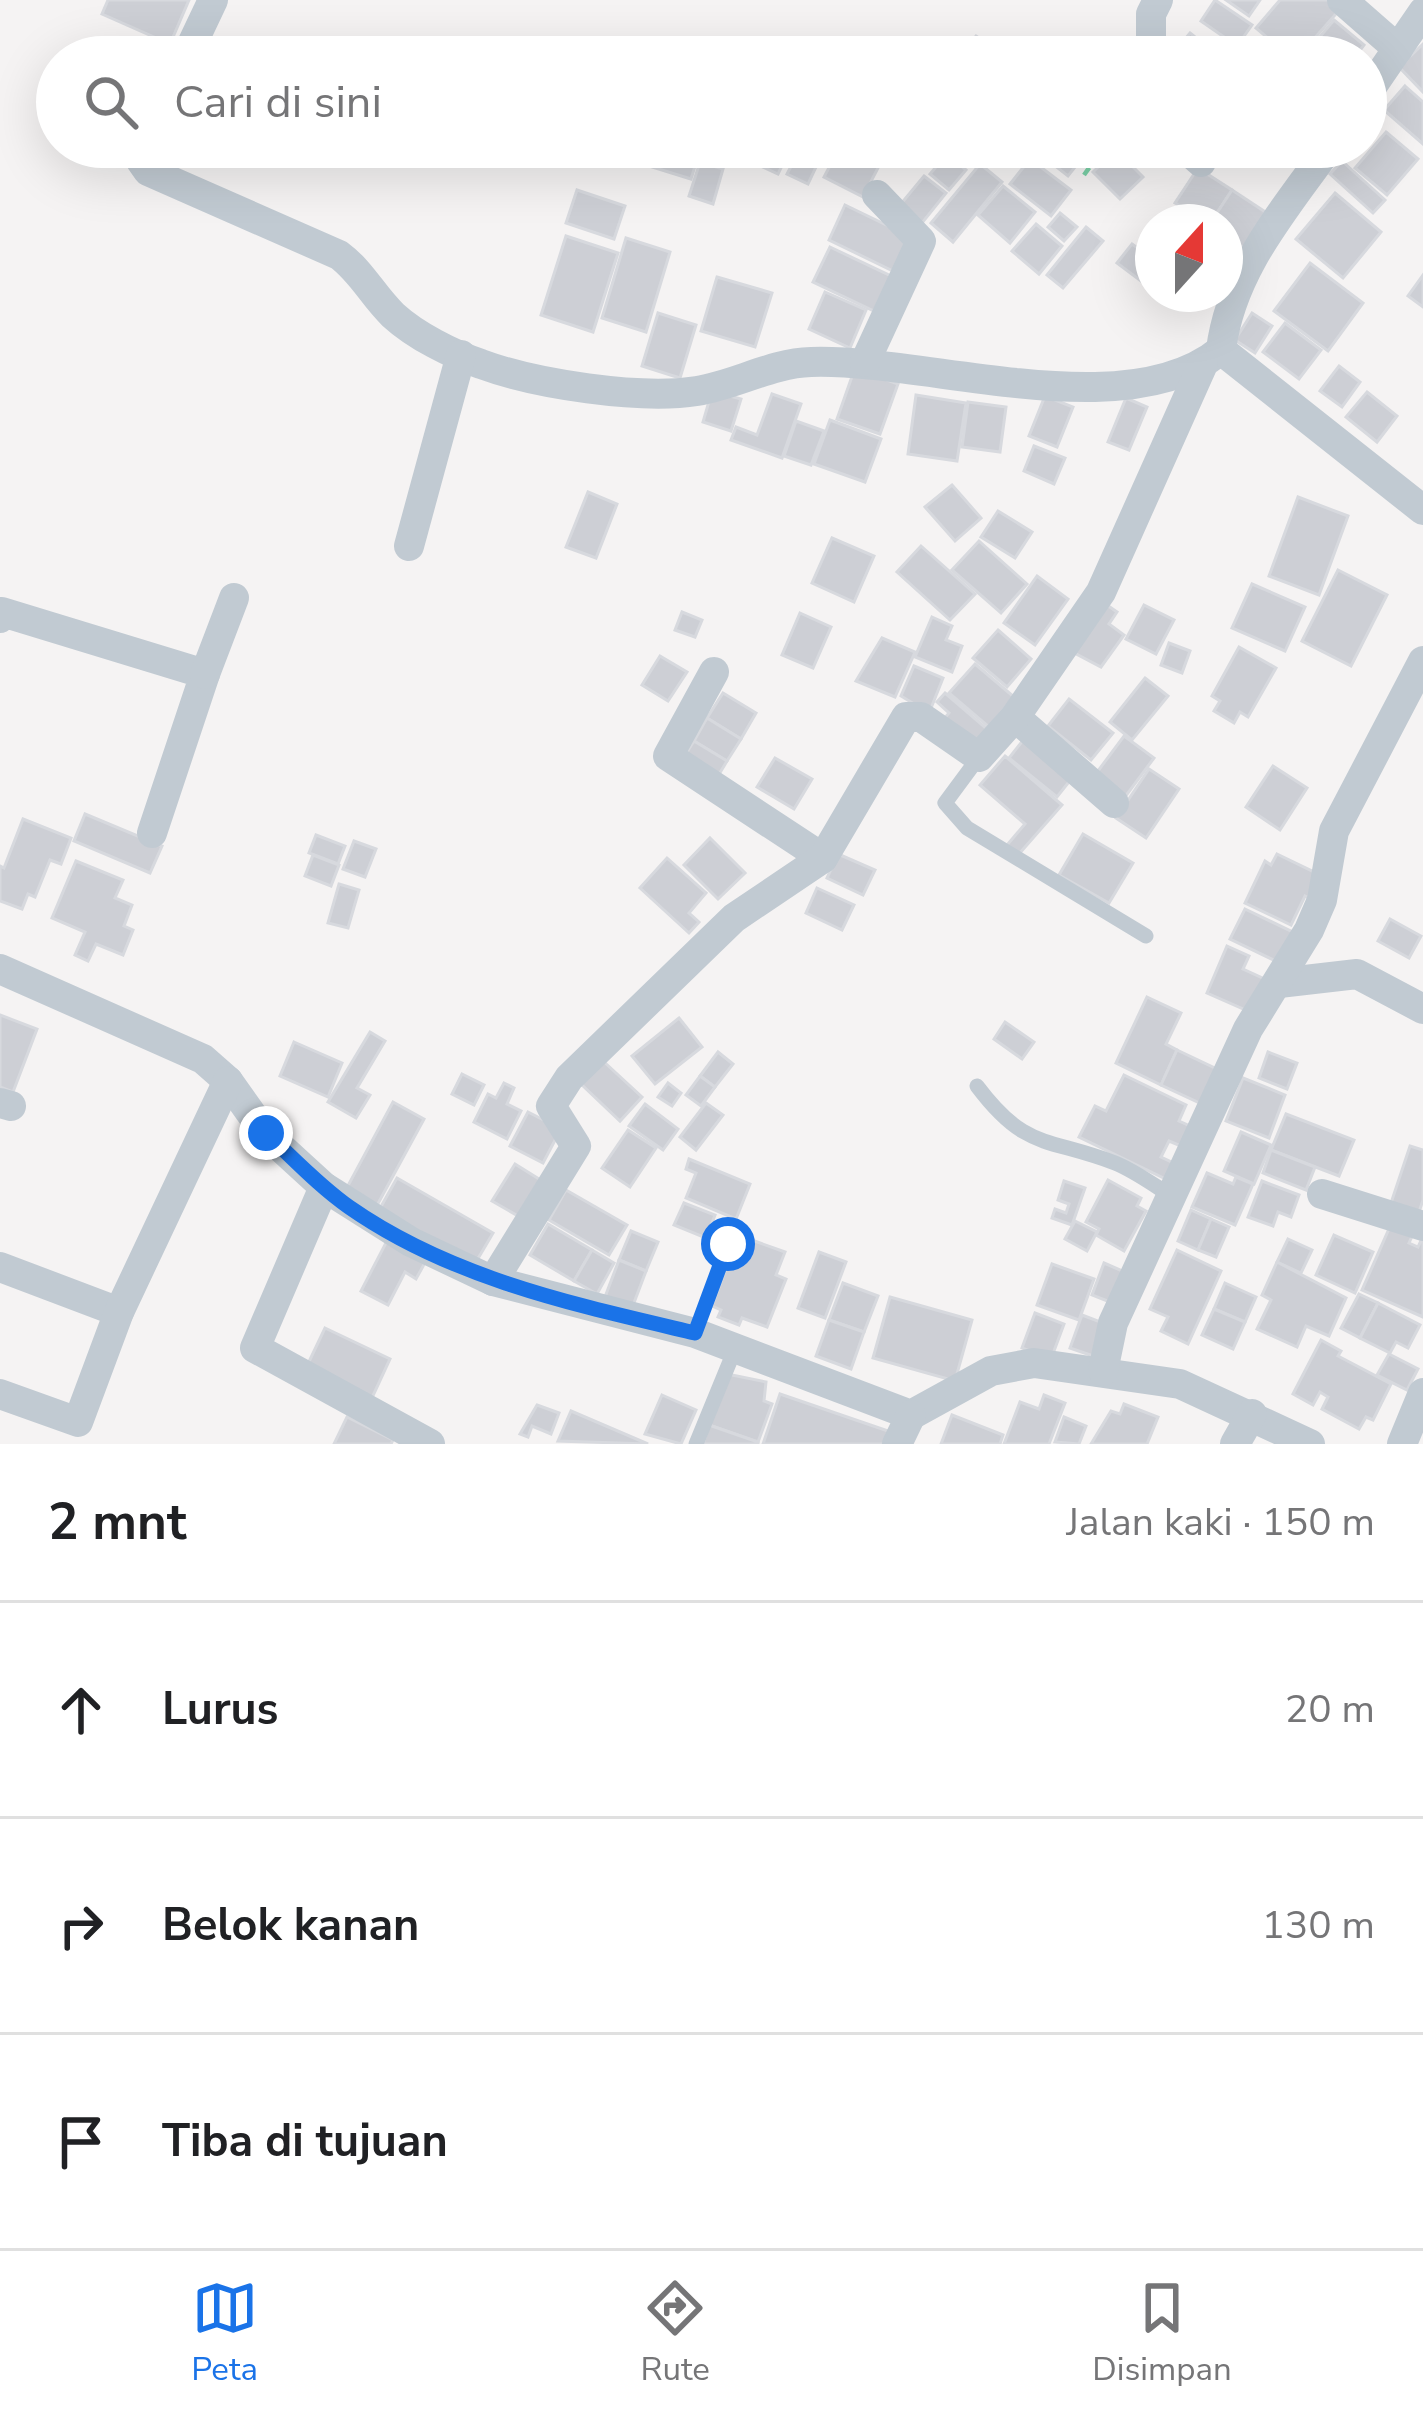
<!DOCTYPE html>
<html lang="id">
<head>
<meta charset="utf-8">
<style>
	body { margin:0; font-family:"Nunito Sans",sans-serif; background:#f6f6f6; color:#202124 }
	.compass { position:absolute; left:1135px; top:204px; width:108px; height:108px; border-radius:50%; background:#fff; box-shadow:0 12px 48px #0002; rotate:21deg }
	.stop { position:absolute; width:36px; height:36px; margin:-27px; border:9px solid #1a73e8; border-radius:50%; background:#fff }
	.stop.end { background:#1a73e8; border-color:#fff; box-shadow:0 3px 12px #0008 }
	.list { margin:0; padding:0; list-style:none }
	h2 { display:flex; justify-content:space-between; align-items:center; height:156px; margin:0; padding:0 48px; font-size:51px }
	h2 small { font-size:39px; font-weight:400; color:#757577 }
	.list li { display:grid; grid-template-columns:78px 1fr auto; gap:36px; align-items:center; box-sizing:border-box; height:216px; padding:0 48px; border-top:3px solid #e0e0e0 }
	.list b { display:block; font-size:45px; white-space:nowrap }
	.list em { font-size:39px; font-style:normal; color:#757577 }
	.icon { flex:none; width:66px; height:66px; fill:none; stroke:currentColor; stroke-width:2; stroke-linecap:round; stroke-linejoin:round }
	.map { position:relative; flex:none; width:1423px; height:1444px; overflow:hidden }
	.search { position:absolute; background:#fff; box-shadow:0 12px 48px #0002; left:36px; right:36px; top:36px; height:132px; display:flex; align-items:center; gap:30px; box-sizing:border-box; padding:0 42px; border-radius:66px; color:#757577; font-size:45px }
	.sheet { height:804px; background:#fff }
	nav { display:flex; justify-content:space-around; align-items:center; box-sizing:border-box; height:168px; border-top:3px solid #e0e0e0; background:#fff; font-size:33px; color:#757577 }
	nav a { display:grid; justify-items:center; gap:6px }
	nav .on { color:#1a73e8 }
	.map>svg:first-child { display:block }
</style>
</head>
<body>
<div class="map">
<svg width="1423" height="1444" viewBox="0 0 1423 1444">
	<rect width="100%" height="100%" fill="#f5f3f3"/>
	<g fill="#cdcfd5" stroke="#d7d9de" stroke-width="3">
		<polygon points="108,0 189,0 170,44 102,14"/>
		<polygon points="1215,0 1252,25 1237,46 1201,21"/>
		<polygon points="1226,0 1260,0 1249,16"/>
		<polygon points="1280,0 1333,0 1342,7 1298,57 1290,57 1256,28"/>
		<polygon points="1334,20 1364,45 1355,57 1303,57"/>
		<polygon points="1190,33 1220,57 1170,57"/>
		<polygon points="976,36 997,51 993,57 961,56"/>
		<polygon points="1423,44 1423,92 1399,67"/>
		<polygon points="1405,86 1423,102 1423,144 1384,110"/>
		<polygon points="1386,132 1418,159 1387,195 1355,168"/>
		<polygon points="655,147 701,147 691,179 649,166"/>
		<polygon points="785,147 790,149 778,174 724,149"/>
		<polygon points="840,147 880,164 863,197 824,177"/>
		<polygon points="966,147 1004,147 989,165"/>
		<polygon points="1031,147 1061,147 1079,162 1068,176"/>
		<polygon points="1116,150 1143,177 1120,199 1093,172"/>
		<polygon points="947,154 966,170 949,190 930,174"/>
		<polygon points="797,155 817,165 808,184 787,174"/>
		<polygon points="1030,159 1071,190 1051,216 1010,184"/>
		<polygon points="1342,161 1385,200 1373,213 1330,174"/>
		<polygon points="700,162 723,169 713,204 689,196"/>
		<polygon points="980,164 1002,182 953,242 931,223"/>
		<polygon points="1198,168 1232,190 1211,222 1175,203"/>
		<polygon points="924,176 946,193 922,223 900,205"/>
		<polygon points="1003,186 1035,212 1010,243 978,215"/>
		<polygon points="577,190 625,206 614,239 566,223"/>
		<polygon points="1232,190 1273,217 1250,252 1225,236 1225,222 1211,222"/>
		<polygon points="1335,193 1381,232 1343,278 1296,239"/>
		<polygon points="845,205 911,237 895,272 829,240"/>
		<polygon points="1060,213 1077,227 1064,241 1048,227"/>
		<polygon points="1036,224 1062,246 1039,274 1012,251"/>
		<polygon points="1086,227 1103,241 1063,288 1047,275"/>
		<polygon points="566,236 618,253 593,332 541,315"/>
		<polygon points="626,238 670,252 646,332 602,318"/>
		<polygon points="1132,244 1153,259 1153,290 1117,263"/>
		<polygon points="830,247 891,276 874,311 813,282"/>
		<polygon points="1310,263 1363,303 1328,351 1274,311"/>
		<polygon points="1423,275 1423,307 1408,296"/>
		<polygon points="717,277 772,293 755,347 701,331"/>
		<polygon points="825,292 866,310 850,348 809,329"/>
		<polygon points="658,313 696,325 680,378 642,366"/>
		<polygon points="1252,313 1272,326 1255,353 1235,340"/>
		<polygon points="1285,323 1321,350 1299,379 1263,352"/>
		<polygon points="1339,366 1360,382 1342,407 1320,391"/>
		<polygon points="855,368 898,384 880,434 837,419"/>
		<polygon points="712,391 741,399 731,431 703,422"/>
		<polygon points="1367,392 1397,416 1377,442 1346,417"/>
		<polygon points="772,394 801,404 782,458 731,440 736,427 757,435"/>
		<polygon points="916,395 966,403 957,461 908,454"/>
		<polygon points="1045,396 1073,407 1057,447 1029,436"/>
		<polygon points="1126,398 1147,407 1129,450 1108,442"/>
		<polygon points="968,402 1006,407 1000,452 962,447"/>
		<polygon points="830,420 881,439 865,482 814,464"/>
		<polygon points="796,421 824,431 811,465 784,456"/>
		<polygon points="1034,446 1065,458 1054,484 1024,471"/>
		<polygon points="952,485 981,518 955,541 925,507"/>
		<polygon points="588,492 617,504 596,558 566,547"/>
		<polygon points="1298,497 1348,516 1319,595 1269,576"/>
		<polygon points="998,511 1032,532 1015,558 981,537"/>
		<polygon points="832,538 874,556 854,602 812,583"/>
		<polygon points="979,541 1027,584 1001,613 952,570"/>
		<polygon points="921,546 975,594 950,620 897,572"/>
		<polygon points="1338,570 1387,595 1351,666 1302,641"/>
		<polygon points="1037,576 1068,599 1035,645 1004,623"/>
		<polygon points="1252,584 1305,607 1285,651 1232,628"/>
		<polygon points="1104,603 1117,612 1109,624 1124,635 1101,667 1065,648"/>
		<polygon points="1144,605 1174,620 1156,654 1126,639"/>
		<polygon points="682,612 702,620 695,637 675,630"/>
		<polygon points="800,613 831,627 813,668 782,655"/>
		<polygon points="932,617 952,626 946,640 962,646 952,672 915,657"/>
		<polygon points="998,630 1031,659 1007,687 973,658"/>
		<polygon points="882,638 915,652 895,697 856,681"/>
		<polygon points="1169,643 1190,651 1182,673 1161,665"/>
		<polygon points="1239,647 1276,668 1248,717 1240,712 1234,723 1214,711 1220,701 1212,696"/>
		<polygon points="660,656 687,672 668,701 642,685"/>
		<polygon points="975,664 1014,697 989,727 949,693"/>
		<polygon points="914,666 943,678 929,713 901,696"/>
		<polygon points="1145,678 1168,696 1132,740 1110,722"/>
		<polygon points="723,693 756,713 741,739 707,718"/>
		<polygon points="945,693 987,729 966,762 932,733 949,713 937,702"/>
		<polygon points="1069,699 1113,733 1091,760 1048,726"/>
		<polygon points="707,718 741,739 727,761 694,741"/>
		<polygon points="1028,734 1076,773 1057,797 1009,758"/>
		<polygon points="1124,736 1154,758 1122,801 1092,779"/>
		<polygon points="694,741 727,761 709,791 675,771"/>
		<polygon points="1005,756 1062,805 1018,855 1007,845 1025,824 980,785"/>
		<polygon points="775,758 812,779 794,809 757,787"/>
		<polygon points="1273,766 1307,788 1280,830 1246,807"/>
		<polygon points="1149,769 1179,789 1146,838 1116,818"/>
		<polygon points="85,814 162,846 150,873 74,841"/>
		<polygon points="23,819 71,838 61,864 50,860 35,897 28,894 22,909 0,901 0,866 4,868"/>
		<polygon points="1083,834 1133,863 1109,903 1059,875"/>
		<polygon points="316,835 345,846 338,864 309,853"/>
		<polygon points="710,838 745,873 718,899 684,865"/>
		<polygon points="354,841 376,849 365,877 343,869"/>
		<polygon points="838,854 875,870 863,895 827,878"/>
		<polygon points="1277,854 1316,873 1313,900 1305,896 1291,925 1245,903 1265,861 1271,865"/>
		<polygon points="313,855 339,865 331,886 305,876"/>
		<polygon points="667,858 706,893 689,913 699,922 689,933 640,888"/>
		<polygon points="76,861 123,880 115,898 132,905 124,926 133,930 123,955 96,944 88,961 75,955 85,932 52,918"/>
		<polygon points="339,884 359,890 348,928 328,923"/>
		<polygon points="817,888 854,905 842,930 806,913"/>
		<polygon points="1245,909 1299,935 1284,965 1230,939"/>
		<polygon points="1390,919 1421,936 1409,958 1378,941"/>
		<polygon points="1227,946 1249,956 1243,969 1271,982 1257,1015 1207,993"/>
		<polygon points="1147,997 1181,1013 1166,1044 1177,1050 1161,1085 1116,1063"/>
		<polygon points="0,1015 37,1029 13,1092 0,1087"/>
		<polygon points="679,1018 702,1047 655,1084 632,1056"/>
		<polygon points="1005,1022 1034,1042 1022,1059 994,1039"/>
		<polygon points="370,1032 385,1041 357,1088 370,1095 356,1118 328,1102"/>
		<polygon points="294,1042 342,1063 328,1097 280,1076"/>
		<polygon points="1177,1050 1221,1071 1204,1105 1161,1085"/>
		<polygon points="718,1052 733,1064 715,1087 700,1076"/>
		<polygon points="1268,1052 1297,1063 1287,1089 1259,1078"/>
		<polygon points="603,1061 642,1097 620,1121 581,1084"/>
		<polygon points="462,1074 484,1085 474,1105 452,1094"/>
		<polygon points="1124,1075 1186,1105 1179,1121 1190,1126 1181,1146 1169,1141 1161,1157 1182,1167 1174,1183 1079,1137 1095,1106 1106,1111"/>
		<polygon points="700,1076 715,1087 701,1106 686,1095"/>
		<polygon points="1243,1078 1285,1095 1269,1138 1226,1121"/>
		<polygon points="504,1083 514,1088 507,1104 521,1111 507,1139 474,1122 488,1094 496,1098"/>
		<polygon points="668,1083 681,1093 672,1106 658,1097"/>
		<polygon points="393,1102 424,1119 375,1209 344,1193"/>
		<polygon points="706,1103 723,1115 696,1150 680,1137"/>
		<polygon points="645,1104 678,1129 663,1150 629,1126"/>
		<polygon points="528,1112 561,1129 543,1163 510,1146"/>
		<polygon points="1286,1114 1354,1140 1339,1176 1271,1150"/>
		<polygon points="628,1130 656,1148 630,1187 602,1168"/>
		<polygon points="1241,1132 1271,1145 1254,1184 1224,1171"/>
		<polygon points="1410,1146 1423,1150 1423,1200 1417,1218 1389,1209"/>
		<polygon points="1271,1150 1315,1167 1306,1190 1263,1173"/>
		<polygon points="689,1159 750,1184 736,1219 686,1198 696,1173 686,1169"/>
		<polygon points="515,1164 547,1184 525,1220 492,1201"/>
		<polygon points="1207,1173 1233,1184 1236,1177 1253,1184 1235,1225 1192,1207"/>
		<polygon points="397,1178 493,1233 473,1267 378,1212"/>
		<polygon points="1108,1180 1141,1198 1137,1206 1146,1211 1124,1251 1096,1235 1099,1229 1086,1222"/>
		<polygon points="1064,1181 1085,1188 1072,1225 1052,1218 1055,1209 1066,1213 1069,1204 1058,1200"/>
		<polygon points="1262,1181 1299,1195 1291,1217 1278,1212 1273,1226 1248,1217"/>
		<polygon points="566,1190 627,1225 609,1255 549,1220"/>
		<polygon points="684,1203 715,1215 706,1238 674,1225"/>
		<polygon points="1191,1210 1211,1219 1198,1250 1178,1241"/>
		<polygon points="1211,1219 1229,1227 1216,1257 1198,1250"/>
		<polygon points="1075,1221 1097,1232 1087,1251 1065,1239"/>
		<polygon points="1392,1222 1414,1232 1409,1243 1418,1247 1423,1236 1423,1317 1362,1290"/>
		<polygon points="548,1224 592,1250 574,1281 530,1255"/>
		<polygon points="631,1231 658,1242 646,1271 619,1260"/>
		<polygon points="1334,1235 1373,1252 1355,1293 1316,1275"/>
		<polygon points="746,1238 785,1252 776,1275 786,1279 767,1327 742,1318 739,1325 718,1317 721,1310 712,1306 730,1258 737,1261"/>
		<polygon points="388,1239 427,1259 416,1279 405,1272 388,1305 361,1291"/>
		<polygon points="1288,1239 1312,1250 1301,1273 1277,1262"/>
		<polygon points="592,1250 614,1263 597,1294 574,1281"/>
		<polygon points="1177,1250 1221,1271 1188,1344 1161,1331 1168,1317 1150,1309"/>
		<polygon points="819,1252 846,1262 825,1318 798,1308"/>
		<polygon points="619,1260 646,1271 632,1308 605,1297"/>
		<polygon points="1277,1262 1346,1298 1329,1336 1306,1326 1297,1347 1257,1329 1271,1300 1262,1295"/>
		<polygon points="1104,1263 1127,1273 1115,1304 1092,1295"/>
		<polygon points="1052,1264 1094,1279 1079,1320 1037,1305"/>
		<polygon points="843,1283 878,1296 864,1332 829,1320"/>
		<polygon points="1225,1283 1256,1297 1245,1322 1214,1309"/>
		<polygon points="1359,1294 1378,1303 1360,1338 1341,1328"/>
		<polygon points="890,1297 972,1320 955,1381 873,1358"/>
		<polygon points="1378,1303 1420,1325 1408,1348 1396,1342 1390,1353 1360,1338"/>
		<polygon points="1214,1309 1245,1322 1233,1349 1202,1335"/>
		<polygon points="1035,1313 1064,1324 1051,1359 1022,1348"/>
		<polygon points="1082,1315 1111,1326 1099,1358 1070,1348"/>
		<polygon points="829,1320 864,1332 851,1369 816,1356"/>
		<polygon points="325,1328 390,1359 371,1400 305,1370"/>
		<polygon points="1321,1340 1341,1351 1338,1356 1391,1384 1373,1420 1366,1417 1359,1429 1322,1409 1328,1397 1320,1392 1313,1405 1293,1394"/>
		<polygon points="1389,1354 1418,1369 1407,1390 1377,1375"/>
		<polygon points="727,1374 766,1382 764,1401 772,1404 758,1442 709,1425"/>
		<polygon points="780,1394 888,1431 884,1444 763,1444"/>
		<polygon points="662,1395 696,1410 681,1444 645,1434"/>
		<polygon points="1044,1395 1065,1403 1049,1444 1004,1444 1020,1402 1039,1409"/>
		<polygon points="1124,1404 1158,1417 1147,1444 1091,1444 1111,1411 1120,1414"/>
		<polygon points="537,1405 559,1413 551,1434 532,1426 528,1437 520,1434"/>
		<polygon points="571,1411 648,1444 558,1441"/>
		<polygon points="952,1415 1003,1435 1000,1444 941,1444"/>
		<polygon points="347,1417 393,1440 391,1444 334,1444"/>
		<polygon points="1064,1417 1086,1426 1079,1444 1055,1442"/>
		<polygon points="709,1425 758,1442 758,1444 703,1444"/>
	</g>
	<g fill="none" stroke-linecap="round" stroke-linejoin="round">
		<g stroke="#7ad0a6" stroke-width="4.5" stroke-dasharray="9 6" stroke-linecap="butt">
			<polyline points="1084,175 1104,147"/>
			<polyline points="703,1311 727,1244"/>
		</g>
		<g stroke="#c1cad2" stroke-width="15">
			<polyline points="979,757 945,803 967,828 1146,936"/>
			<path d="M 977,1086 C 1026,1151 1047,1137 1115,1163 C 1135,1171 1155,1186 1173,1197"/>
			<polyline points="696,1444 735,1349"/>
		</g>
		<g stroke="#c1cad2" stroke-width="30">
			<polyline points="1342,0 1398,49"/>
			<polyline points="186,57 213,0"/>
			<polyline points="1151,57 1151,14 1158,0"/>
			<polyline points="1366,95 1423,12"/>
			<path d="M 145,147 L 141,161 L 148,171 L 339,255 C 362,272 373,296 393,315 C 416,336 452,354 481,364 C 535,384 640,400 697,391 C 735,385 772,363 811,362 C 927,358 1126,428 1221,350"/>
			<polyline points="1184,147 1201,162"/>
			<path d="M 1329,147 C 1284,211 1231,270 1221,350 L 1423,510"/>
			<polyline points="865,362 921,241 877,195"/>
			<polyline points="409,546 461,355"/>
			<polyline points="0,618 2,612 205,674 152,833"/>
			<polyline points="714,672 668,756 823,858"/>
			<polyline points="205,674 234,598"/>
			<polyline points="1015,717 1114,803"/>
			<polyline points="0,969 203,1059 228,1081 265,1133 324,1187 411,1242 493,1281 695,1333 911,1415 991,1371 1034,1363 1180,1384 1310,1444"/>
			<polyline points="1279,983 1357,974 1423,1009"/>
			<polyline points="0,1103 11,1106"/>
			<polyline points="324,1187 255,1348 430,1444"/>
			<polyline points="1322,1194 1423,1226"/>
			<polyline points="0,1267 119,1312"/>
			<polyline points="493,1281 576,1146 551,1106 569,1078 734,918 823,858 906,717 921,717 979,757 1015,717 1101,592 1203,364"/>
			<polyline points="1103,1371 1113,1323 1248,1029 1309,930 1322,900 1334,831 1423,661"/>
			<polyline points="0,1394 78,1422 119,1312 228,1081"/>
			<polyline points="897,1444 911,1415"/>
			<polyline points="1235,1444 1252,1414"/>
			<polyline points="1402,1444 1423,1393"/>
		</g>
	</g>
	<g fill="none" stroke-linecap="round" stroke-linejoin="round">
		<path stroke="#1a73e8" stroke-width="15" d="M 266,1133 C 293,1158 319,1186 349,1207 C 452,1279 576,1305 695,1333 L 728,1244"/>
	</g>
</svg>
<svg class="compass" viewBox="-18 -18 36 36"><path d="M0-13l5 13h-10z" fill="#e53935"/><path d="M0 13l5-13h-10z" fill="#757577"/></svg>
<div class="stop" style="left:728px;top:1244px"></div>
<div class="stop end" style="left:266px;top:1133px"></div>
<div class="search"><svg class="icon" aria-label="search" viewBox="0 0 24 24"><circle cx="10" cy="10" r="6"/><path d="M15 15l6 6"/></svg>Cari di sini</div>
</div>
<section class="sheet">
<h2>2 mnt<small>Jalan kaki · 150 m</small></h2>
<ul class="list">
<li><svg class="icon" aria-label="ahead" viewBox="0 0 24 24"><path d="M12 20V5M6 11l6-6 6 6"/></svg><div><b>Lurus</b></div><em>20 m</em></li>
<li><svg class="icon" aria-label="right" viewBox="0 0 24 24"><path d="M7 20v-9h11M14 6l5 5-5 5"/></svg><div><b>Belok kanan</b></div><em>130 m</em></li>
<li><svg class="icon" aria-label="arrive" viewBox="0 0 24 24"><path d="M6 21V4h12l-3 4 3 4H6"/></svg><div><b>Tiba di tujuan</b></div></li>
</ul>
</section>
<nav>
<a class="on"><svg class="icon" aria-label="map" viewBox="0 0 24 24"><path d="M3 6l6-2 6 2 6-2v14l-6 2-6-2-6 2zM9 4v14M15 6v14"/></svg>Peta</a>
<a><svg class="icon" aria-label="directions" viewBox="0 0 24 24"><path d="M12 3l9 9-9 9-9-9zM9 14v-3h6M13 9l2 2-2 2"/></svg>Rute</a>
<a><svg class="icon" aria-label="saved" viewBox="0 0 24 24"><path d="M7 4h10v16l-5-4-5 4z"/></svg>Disimpan</a>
</nav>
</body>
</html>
